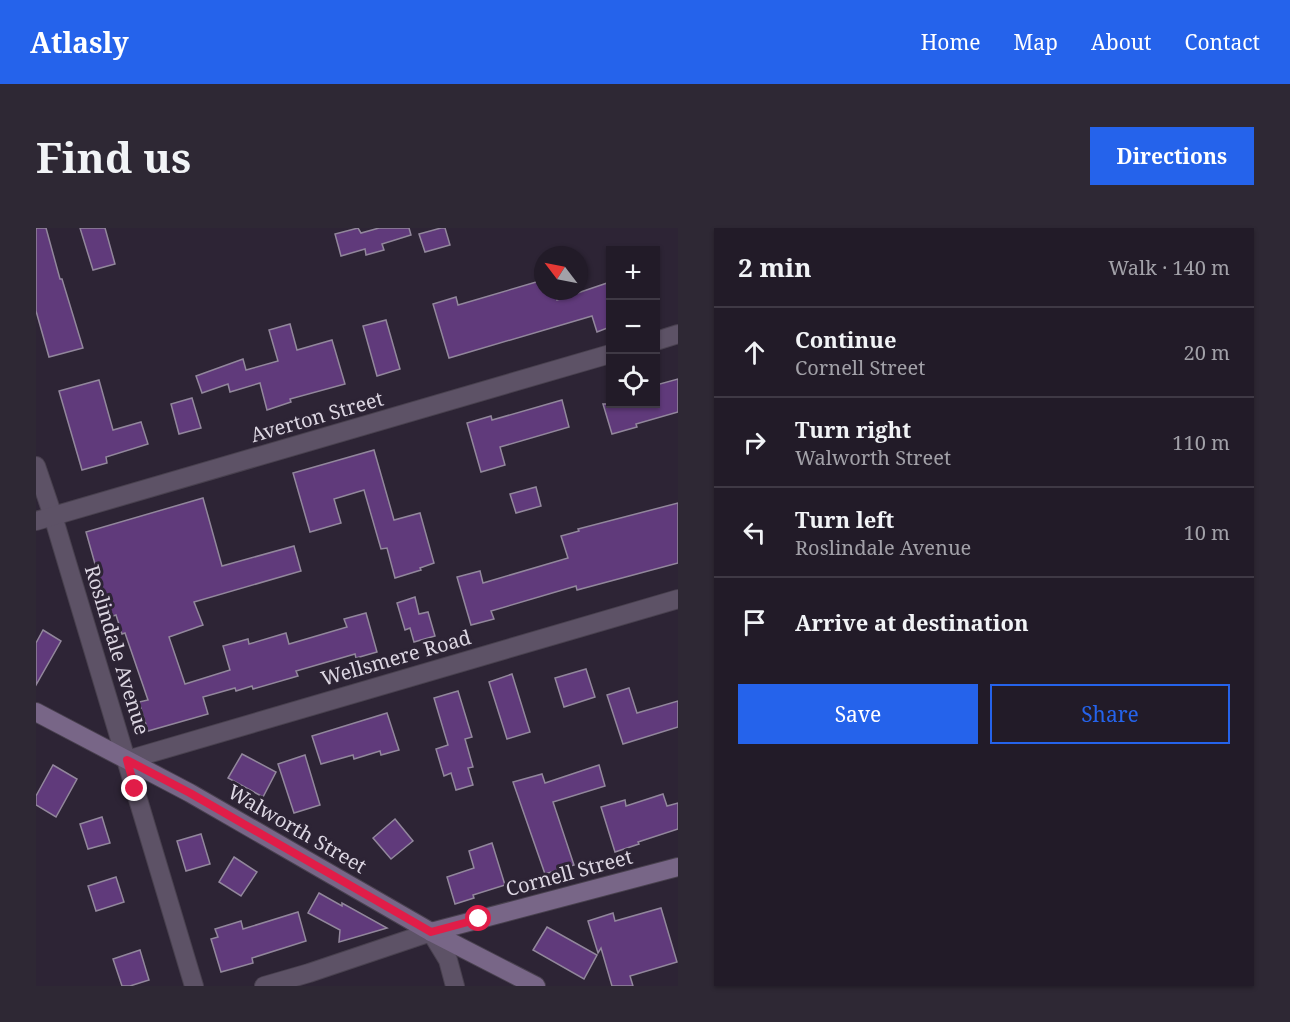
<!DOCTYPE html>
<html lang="en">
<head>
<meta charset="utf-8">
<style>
	body { margin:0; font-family:"Noto Serif",serif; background:#2e2834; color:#f1f3f6 }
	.controls { position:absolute; right:18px; top:18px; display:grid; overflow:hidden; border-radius:0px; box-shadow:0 2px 4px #0004 }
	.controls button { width:54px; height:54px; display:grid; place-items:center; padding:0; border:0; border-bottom:2px solid #3f3945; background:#221b28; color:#f1f3f6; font:30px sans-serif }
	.compass { position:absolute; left:498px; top:18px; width:54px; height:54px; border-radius:50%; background:#221b28; box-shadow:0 2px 4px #0004; rotate:302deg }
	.stop { position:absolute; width:18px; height:18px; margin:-14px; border:4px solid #e11d48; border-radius:50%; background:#fff }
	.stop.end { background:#e11d48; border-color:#fff; box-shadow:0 2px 6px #0008 }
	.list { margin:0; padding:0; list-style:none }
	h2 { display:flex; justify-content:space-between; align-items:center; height:78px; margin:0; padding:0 24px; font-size:26px }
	h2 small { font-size:20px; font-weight:400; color:#a2a1a8 }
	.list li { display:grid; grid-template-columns:39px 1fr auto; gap:18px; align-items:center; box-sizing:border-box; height:90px; padding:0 24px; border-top:2px solid #3f3945 }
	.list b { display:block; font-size:22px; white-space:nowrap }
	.list p { margin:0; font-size:20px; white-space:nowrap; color:#a2a1a8 }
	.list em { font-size:20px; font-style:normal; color:#a2a1a8 }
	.actions { display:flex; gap:12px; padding:18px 24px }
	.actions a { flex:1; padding:14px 0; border:2px solid #2563eb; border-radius:0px; text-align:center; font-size:21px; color:#2563eb }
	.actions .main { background:#2563eb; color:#fff }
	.icon { flex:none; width:33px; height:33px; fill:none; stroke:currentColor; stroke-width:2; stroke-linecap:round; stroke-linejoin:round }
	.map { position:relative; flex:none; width:642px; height:758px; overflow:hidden; border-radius:0px }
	header { display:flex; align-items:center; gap:36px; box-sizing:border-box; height:84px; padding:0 30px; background:#2563eb; color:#fff }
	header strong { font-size:28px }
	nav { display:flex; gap:33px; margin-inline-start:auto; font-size:21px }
	.intro { display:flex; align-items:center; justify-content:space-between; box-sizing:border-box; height:144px; padding:0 36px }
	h1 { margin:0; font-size:42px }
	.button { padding:15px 27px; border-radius:0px; background:#2563eb; color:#fff; font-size:21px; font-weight:700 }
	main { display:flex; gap:36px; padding:0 36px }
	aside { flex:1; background:#221b28; border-radius:0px; box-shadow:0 2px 4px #0004 }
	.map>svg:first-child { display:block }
</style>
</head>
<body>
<header>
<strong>Atlasly</strong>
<nav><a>Home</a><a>Map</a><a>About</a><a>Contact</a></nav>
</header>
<div class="intro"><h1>Find us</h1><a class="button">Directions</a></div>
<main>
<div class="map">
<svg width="642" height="758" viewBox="0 0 642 758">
	<rect width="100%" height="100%" fill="#2d2435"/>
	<g fill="#603a7b" stroke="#92879c" stroke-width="1.5">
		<polygon points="0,0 10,0 24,51 26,51 47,120 13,129 0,83"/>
		<polygon points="44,0 69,0 79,36 57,42"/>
		<polygon points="322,0 325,5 343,0 373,0 375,7 346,16 348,22 330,27 329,21 305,28 299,6"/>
		<polygon points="405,0 409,0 414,17 389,24 383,6"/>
		<polygon points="507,52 507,63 519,63 521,72 571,55 574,67 574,99 561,104 556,88 413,130 397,76 420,69 422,77"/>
		<polygon points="350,92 364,141 341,148 327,98"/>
		<polygon points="254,96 261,122 296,112 309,156 254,171 255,174 231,182 224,155 194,164 192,156 166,165 160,148 207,131 210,142 242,133 233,102"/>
		<polygon points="642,151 642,184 600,196 601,199 576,206 567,176 620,176 620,157"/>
		<polygon points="63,152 77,202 105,194 112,216 70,229 71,235 46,242 23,163"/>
		<polygon points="156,170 165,200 143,206 135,176"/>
		<polygon points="526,172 533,199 464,219 469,237 445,244 431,195 455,188 456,192"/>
		<polygon points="338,222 358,292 384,285 398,335 384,340 385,342 359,350 351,320 345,321 328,262 298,271 305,295 274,304 257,245"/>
		<polygon points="500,259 505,278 480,285 474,266"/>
		<polygon points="167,270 186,338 258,318 265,343 158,374 167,397 133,409 149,456 194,442 187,418 212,411 213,416 250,405 253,416 311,399 308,391 330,385 341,424 320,430 319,426 260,443 262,448 217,461 216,458 200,463 199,460 167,469 172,486 112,503 103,474 112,472 89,405 86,406 80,387 74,389 50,304"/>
		<polygon points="642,275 642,335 541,362 540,358 455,383 458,391 435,397 421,349 444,343 447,355 532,330 525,308 543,303 542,301"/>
		<polygon points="379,369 383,386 392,384 399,408 378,414 374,400 369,402 361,375"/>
		<polygon points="7,402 25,413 0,457 0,415"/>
		<polygon points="550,441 559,469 528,479 519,450"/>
		<polygon points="476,446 494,504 471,511 453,454"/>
		<polygon points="593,460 601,485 642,473 642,499 587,516 571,467"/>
		<polygon points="422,463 436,509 429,511 437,539 432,540 437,557 420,562 415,545 408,548 400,521 412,517 398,470"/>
		<polygon points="351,485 363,522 345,527 344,523 318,531 317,527 285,536 276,508"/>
		<polygon points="206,526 240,544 227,569 192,550"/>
		<polygon points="269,527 284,577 258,585 242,536"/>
		<polygon points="17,537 41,551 20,589 0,577 0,568"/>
		<polygon points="563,537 569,558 517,574 538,637 509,646 477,554 506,546 509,555"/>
		<polygon points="627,566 631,578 642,575 642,601 602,614 603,616 579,624 565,579 589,572 590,578"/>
		<polygon points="66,589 74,615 52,621 44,596"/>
		<polygon points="359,591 377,613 355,631 337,610"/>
		<polygon points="165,606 174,636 150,643 141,613"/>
		<polygon points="456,615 469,657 437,667 438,670 419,676 411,649 438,640 433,623"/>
		<polygon points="198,629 221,644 205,668 183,654"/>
		<polygon points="80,649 88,674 60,683 52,658"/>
		<polygon points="283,665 306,678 306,675 351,700 303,714 304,702 272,685"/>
		<polygon points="625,680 641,734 594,748 597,758 576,758 565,720 562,725 552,693 577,685 579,693"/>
		<polygon points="262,684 270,713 216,730 217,735 185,744 175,711 182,709 179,701 205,693 207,701"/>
		<polygon points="511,699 561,727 548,751 497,722"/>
		<polygon points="104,722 113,752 94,758 86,758 77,731"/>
	</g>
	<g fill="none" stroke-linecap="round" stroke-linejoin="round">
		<g stroke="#49414f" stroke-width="20">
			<g id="street">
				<polyline points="620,113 642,106"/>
				<polyline points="0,238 17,288 158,758"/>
				<polyline points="0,293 574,126"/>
				<polyline points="91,532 642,371"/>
				<polyline points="228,758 273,745 395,704 412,732 419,758"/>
			</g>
		</g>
		<g stroke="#49414f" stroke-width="20">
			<g id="secondary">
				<polyline points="0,484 154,565 395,704 500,758"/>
				<polyline points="395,704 642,639"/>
			</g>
		</g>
		<use href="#street" stroke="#5d5266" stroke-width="18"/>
		<use href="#secondary" stroke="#786687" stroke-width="18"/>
	</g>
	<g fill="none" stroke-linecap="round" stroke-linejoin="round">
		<polyline stroke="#e11d48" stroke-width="8" points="99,561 91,532 154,565 395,704 443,691"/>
	</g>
	<g text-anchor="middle" stroke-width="6" stroke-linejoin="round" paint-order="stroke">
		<g font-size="20" fill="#dcd6e2" stroke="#2d2435">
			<text transform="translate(281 189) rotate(-16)" y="7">Averton Street</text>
			<text transform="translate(81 422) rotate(73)" y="7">Roslindale Avenue</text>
			<text transform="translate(360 430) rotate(-16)" y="7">Wellsmere Road</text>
			<text transform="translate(261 601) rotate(30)" y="7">Walworth Street</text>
			<text transform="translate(533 645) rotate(-15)" y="7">Cornell Street</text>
		</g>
	</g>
</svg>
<div class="controls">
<button>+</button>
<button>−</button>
<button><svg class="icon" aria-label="locate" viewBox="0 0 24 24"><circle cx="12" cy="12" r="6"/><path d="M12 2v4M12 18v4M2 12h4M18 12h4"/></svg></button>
</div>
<svg class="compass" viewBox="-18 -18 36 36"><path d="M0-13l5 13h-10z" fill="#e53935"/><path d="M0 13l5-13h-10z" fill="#a2a1a8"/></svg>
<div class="stop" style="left:443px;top:691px"></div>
<div class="stop end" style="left:99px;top:561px"></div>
</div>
<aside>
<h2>2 min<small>Walk · 140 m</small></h2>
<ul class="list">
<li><svg class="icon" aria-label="ahead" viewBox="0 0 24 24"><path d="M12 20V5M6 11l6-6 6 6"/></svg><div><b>Continue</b><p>Cornell Street</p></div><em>20 m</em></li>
<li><svg class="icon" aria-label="right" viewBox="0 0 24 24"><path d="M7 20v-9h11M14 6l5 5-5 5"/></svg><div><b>Turn right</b><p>Walworth Street</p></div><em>110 m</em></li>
<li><svg class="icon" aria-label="left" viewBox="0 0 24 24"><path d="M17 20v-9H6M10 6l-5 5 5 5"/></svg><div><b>Turn left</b><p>Roslindale Avenue</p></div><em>10 m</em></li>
<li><svg class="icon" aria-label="arrive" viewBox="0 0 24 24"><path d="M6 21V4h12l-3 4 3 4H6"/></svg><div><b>Arrive at destination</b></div></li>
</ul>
<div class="actions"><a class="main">Save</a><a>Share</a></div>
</aside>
</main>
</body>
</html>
